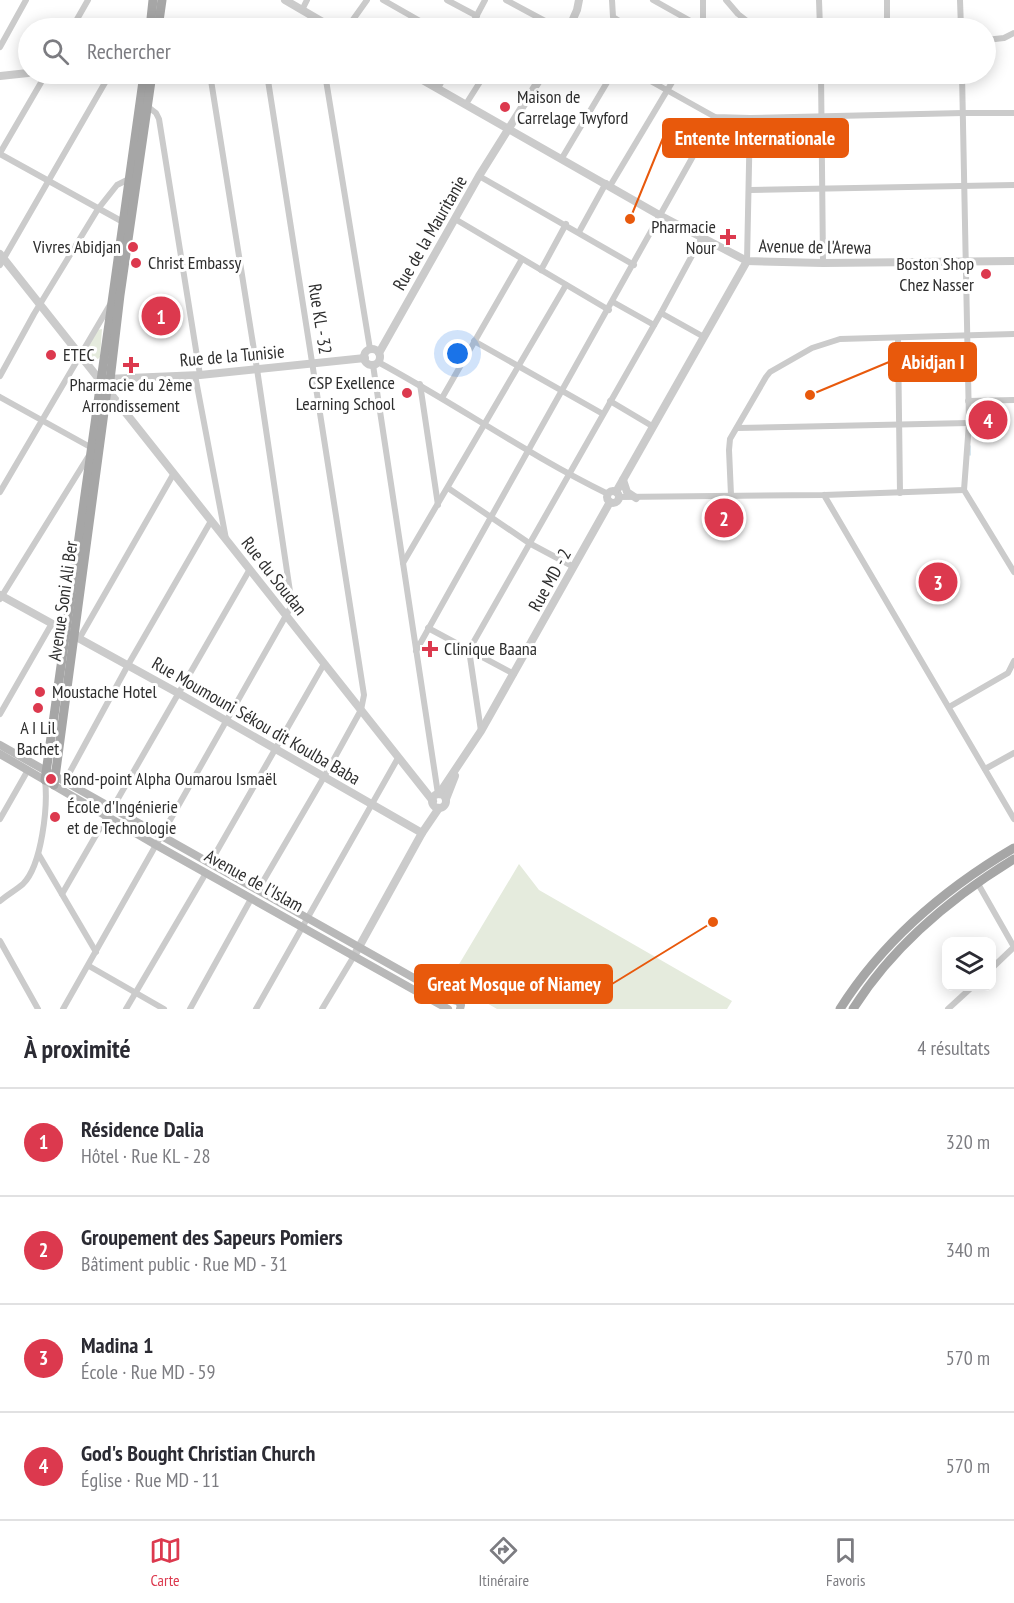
<!DOCTYPE html>
<html lang="fr">
<head>
<meta charset="utf-8">
<style>
	body { margin:0; font-family:"PT Sans Narrow",sans-serif; background:#f2f2f3; color:#2b2b33 }
	.controls { position:absolute; right:18px; bottom:18px; display:grid; overflow:hidden; border-radius:12px; box-shadow:0 3px 15px #0003 }
	.controls button { width:54px; height:54px; display:grid; place-items:center; padding:0; border:0; border-bottom:2px solid #e1e1e2; background:#fff; color:#2b2b33; font:30px sans-serif }
	.you { position:absolute; left:458px; top:354px; width:21px; height:21px; margin:-15px; border:4px solid #fff; border-radius:50%; background:#1a73e8; box-shadow:0 0 0 9px #1a73e833 }
	.badge { display:grid; place-items:center; width:39px; height:39px; border-radius:50%; background:#dc394e; color:#fff; font-size:20px; font-weight:700 }
	.pin { position:absolute; translate:-50% -50%; border:3px solid #fff; box-shadow:0 2px 6px #0006 }
	.list { margin:0; padding:0; list-style:none }
	h2 { display:flex; justify-content:space-between; align-items:center; height:78px; margin:0; padding:0 24px; font-size:26px }
	h2 small { font-size:20px; font-weight:400; color:#7c7c81 }
	.list li { display:grid; grid-template-columns:39px 1fr auto; gap:18px; align-items:center; box-sizing:border-box; height:108px; padding:0 24px; border-top:2px solid #e1e1e2 }
	.list b { display:block; font-size:22px; white-space:nowrap }
	.list p { margin:0; font-size:20px; white-space:nowrap; color:#7c7c81 }
	.list em { font-size:20px; font-style:normal; color:#7c7c81 }
	.icon { flex:none; width:33px; height:33px; fill:none; stroke:currentColor; stroke-width:2; stroke-linecap:round; stroke-linejoin:round }
	.map { position:relative; flex:none; width:1014px; height:1009px; overflow:hidden }
	.search { position:absolute; background:#fff; box-shadow:0 3px 15px #0003; left:18px; right:18px; top:18px; height:66px; display:flex; align-items:center; gap:15px; box-sizing:border-box; padding:0 21px; border-radius:33px; color:#7c7c81; font-size:22px }
	.sheet { height:510px; background:#fff }
	nav { display:flex; justify-content:space-around; align-items:center; box-sizing:border-box; height:84px; border-top:2px solid #e1e1e2; background:#fff; font-size:16px; color:#7c7c81 }
	nav a { display:grid; justify-items:center; gap:3px }
	nav .on { color:#dc394e }
	.map>svg:first-child { display:block }
</style>
</head>
<body>
<div class="map">
<svg width="1014" height="1009" viewBox="0 0 1014 1009">
	<rect width="100%" height="100%" fill="#fff"/>
	<g fill="#e5ebdd">
		<polygon points="102,329 100,357 98,359 90,356 86,349 97,330"/>
		<polygon points="519,864 539,890 732,1001 727,1009 497,1009 449,981"/>
	</g>
	<g fill="none" stroke-linecap="round" stroke-linejoin="round">
		<polyline stroke="#cadfea" stroke-width="1.5" points="970,446 970,455"/>
		<g stroke="#cbcbcb" stroke-width="6">
			<polyline points="383,0 427,25"/>
			<polyline points="447,0 477,16"/>
			<polyline points="506,0 558,28"/>
			<polyline points="612,0 613,17 630,28"/>
			<polyline points="653,0 703,28"/>
			<polyline points="703,0 703,28"/>
			<polyline points="726,0 738,14 756,28"/>
			<polyline points="819,0 820,28"/>
			<polyline points="887,0 887,28"/>
			<polyline points="960,0 961,28"/>
			<polyline points="302,10 307,0"/>
			<polyline points="72,28 88,0"/>
			<polyline points="347,28 367,0"/>
			<polyline points="470,28 485,0"/>
			<polyline points="986,40 1004,38 1014,33"/>
			<polyline points="0,47 26,0"/>
			<polyline points="325,74 370,349"/>
			<polyline points="638,74 715,117 750,118 963,113 1014,113"/>
			<polyline points="821,74 823,263"/>
			<polyline points="962,74 969,423 964,490 1014,572"/>
			<polyline points="438,88 446,74"/>
			<polyline points="466,104 485,74"/>
			<polyline points="147,106 156,113 159,119 200,375"/>
			<polyline points="0,153 46,74"/>
			<polyline points="0,154 123,222"/>
			<polyline points="562,158 612,74"/>
			<polyline points="479,176 634,265"/>
			<polyline points="610,186 677,74"/>
			<polyline points="750,190 1014,185"/>
			<polyline points="455,219 609,310"/>
			<polyline points="579,232 606,183"/>
			<polyline points="747,261 750,118"/>
			<polyline points="0,265 110,74"/>
			<polyline points="541,270 566,224"/>
			<polyline points="613,302 654,325"/>
			<polyline points="661,313 704,337"/>
			<polyline points="898,339 900,493"/>
			<polyline points="474,341 603,414"/>
			<path d="M 378,362 C 456,404 528,455 608,494"/>
			<polyline points="373,365 438,794"/>
			<polyline points="195,375 226,539"/>
			<polyline points="0,376 34,314 98,209 117,185 131,178"/>
			<polyline points="420,384 438,505"/>
			<polyline points="0,397 92,448"/>
			<polyline points="442,398 522,259"/>
			<polyline points="610,401 652,426"/>
			<polyline points="968,401 1014,400"/>
			<polyline points="737,428 969,423"/>
			<polyline points="448,488 529,543 574,567"/>
			<polyline points="0,492 111,303"/>
			<polyline points="731,495 729,450 730,439 766,377 770,372 812,348 840,339 1014,334"/>
			<polyline points="824,495 1014,819"/>
			<polyline points="619,497 824,495 964,490"/>
			<polyline points="403,563 566,285"/>
			<polyline points="0,599 88,457"/>
			<polyline points="428,628 514,674"/>
			<polyline points="79,639 174,473"/>
			<polyline points="416,651 715,117"/>
			<polyline points="949,707 1008,673 1014,661"/>
			<polyline points="0,714 51,625"/>
			<polyline points="481,731 469,650 661,313 702,237"/>
			<polyline points="985,769 1014,753"/>
			<polyline points="65,781 128,665 211,521"/>
			<polyline points="112,809 250,569"/>
			<polyline points="0,819 28,770"/>
			<polyline points="39,855 96,952"/>
			<polyline points="210,863 324,664"/>
			<polyline points="977,882 1014,947"/>
			<polyline points="258,890 324,777 361,710 364,695 267,74"/>
			<polyline points="62,894 107,816"/>
			<path d="M 0,901 C 7,895 16,890 23,884 C 42,865 48,806 45,780"/>
			<polyline points="0,941 38,1009"/>
			<polyline points="89,966 164,1009"/>
			<polyline points="992,968 1014,947"/>
			<polyline points="63,1009 292,605 257,369 210,74"/>
			<polyline points="126,1009 206,873"/>
			<polyline points="190,1009 251,899"/>
			<polyline points="256,1009 398,758"/>
			<polyline points="322,1009 354,956"/>
			<polyline points="948,1009 972,987"/>
		</g>
		<g stroke="#cbcbcb" stroke-width="8">
			<polyline points="285,0 333,28"/>
			<polyline points="569,28 577,10 579,0"/>
			<polyline points="412,74 661,216 747,261 823,263 1014,261"/>
			<polyline points="0,76 28,73"/>
			<polyline points="0,254 433,801"/>
			<circle cx="372" cy="357" r="8"/>
			<polyline points="379,353 479,176 543,74"/>
			<polyline points="106,379 200,375 365,358"/>
			<polyline points="623,480 627,492 636,498"/>
			<circle cx="613" cy="497" r="6"/>
			<polyline points="616,492 747,261"/>
			<polyline points="0,595 178,693 422,833"/>
			<polyline points="439,794 481,731 610,502"/>
			<circle cx="439" cy="801" r="7"/>
			<polyline points="446,799 455,776"/>
			<polyline points="354,956 422,833 439,808"/>
		</g>
		<g stroke="#b8b8b8" stroke-width="8">
			<polyline points="0,745 453,1000 458,1001 461,1005 460,1009"/>
			<polyline points="0,754 156,845 448,1009"/>
		</g>
		<g stroke="#a6a6a6" stroke-width="9">
			<polyline points="150,28 153,0"/>
			<polyline points="158,28 162,0"/>
			<polyline points="45,780 144,74"/>
			<polyline points="54,785 107,390 110,380 120,295 152,74"/>
			<path d="M 840,1009 C 883,941 946,888 1014,848"/>
			<path d="M 853,1009 C 892,947 952,897 1014,859"/>
		</g>
	</g>
	<g fill="#dc394e" stroke="#fff" stroke-width="2">
		<circle cx="505" cy="107" r="6"/>
		<path d="M725 228h6v6h6v6h-6v6h-6v-6h-6v-6h6z"/>
		<circle cx="133" cy="247" r="6"/>
		<circle cx="136" cy="263" r="6"/>
		<circle cx="986" cy="274" r="6"/>
		<circle cx="51" cy="355" r="6"/>
		<path d="M128 356h6v6h6v6h-6v6h-6v-6h-6v-6h6z"/>
		<circle cx="407" cy="393" r="6"/>
		<path d="M427 640h6v6h6v6h-6v6h-6v-6h-6v-6h6z"/>
		<circle cx="40" cy="692" r="6"/>
		<circle cx="38" cy="708" r="6"/>
		<circle cx="51" cy="779" r="6"/>
		<circle cx="55" cy="817" r="6"/>
	</g>
	<g text-anchor="middle" stroke-width="6" stroke-linejoin="round" paint-order="stroke">
		<g font-size="18" fill="#2e2e2e" stroke="#fff" text-anchor="start">
			<text x="517" y="103">Maison de<tspan x="517" dy="21">Carrelage Twyford</tspan></text>
			<text x="716" y="233" text-anchor="end">Pharmacie<tspan x="716" dy="21">Nour</tspan></text>
			<text x="121" y="253" text-anchor="end">Vivres Abidjan</text>
			<text x="148" y="269">Christ Embassy</text>
			<text x="974" y="270" text-anchor="end">Boston Shop<tspan x="974" dy="21">Chez Nasser</tspan></text>
			<text x="63" y="361">ETEC</text>
			<text x="395" y="389" text-anchor="end">CSP Exellence<tspan x="395" dy="21">Learning School</tspan></text>
			<text x="131" y="391" text-anchor="middle">Pharmacie du 2ème<tspan x="131" dy="21">Arrondissement</tspan></text>
			<text x="444" y="655">Clinique Baana</text>
			<text x="52" y="698">Moustache Hotel</text>
			<text x="38" y="734" text-anchor="middle">A I Lil<tspan x="38" dy="21">Bachet</tspan></text>
			<text x="63" y="785">Rond-point Alpha Oumarou Ismaël</text>
			<text x="67" y="813">École d'Ingénierie<tspan x="67" dy="21">et de Technologie</tspan></text>
		</g>
		<g font-size="18" fill="#2e2e2e" stroke="#fff">
			<text transform="translate(430 233) rotate(-60)" y="6">Rue de la Mauritanie</text>
			<text transform="translate(815 247) rotate(1)" y="6">Avenue de l'Arewa</text>
			<text transform="translate(320 319) rotate(81)" y="6">Rue KL - 32</text>
			<text transform="translate(232 356) rotate(-5)" y="6">Rue de la Tunisie</text>
			<text transform="translate(274 576) rotate(52)" y="6">Rue du Soudan</text>
			<text transform="translate(550 580) rotate(-61)" y="6">Rue MD - 2</text>
			<text transform="translate(63 601) rotate(-82)" y="6">Avenue Soni Ali Ber</text>
			<text transform="translate(256 721) rotate(30)" y="6">Rue Moumouni Sékou dit Koulba Baba</text>
			<text transform="translate(254 881) rotate(29)" y="6">Avenue de l'Islam</text>
		</g>
	</g>
	<path fill="none" stroke="#e8590c" stroke-width="2" d="M630 219L663 138M810 395L889 362M713 922L612 984"/>
	<g fill="#e8590c" stroke="#fff" stroke-width="2">
		<circle cx="630" cy="219" r="6"/>
		<circle cx="810" cy="395" r="6"/>
		<circle cx="713" cy="922" r="6"/>
	</g>
	<g fill="#e8590c" stroke="#e8590c" stroke-width="2">
		<rect x="663" y="119" width="185" height="38" rx="6"/>
		<rect x="889" y="343" width="87" height="38" rx="6"/>
		<rect x="415" y="965" width="197" height="38" rx="6"/>
	</g>
	<g font-size="20" text-anchor="middle" font-weight="bold" fill="#fff">
		<text x="755" y="145">Entente Internationale</text>
		<text x="933" y="369">Abidjan I</text>
		<text x="514" y="991">Great Mosque of Niamey</text>
	</g>
</svg>
<div class="controls">
<button><svg class="icon" aria-label="layers" viewBox="0 0 24 24"><path d="M12 4l9 5-9 5-9-5zM3 14l9 5 9-5"/></svg></button>
</div>
<div class="you"></div>
<div class="pin badge" style="left:161px;top:316px">1</div>
<div class="pin badge" style="left:724px;top:518px">2</div>
<div class="pin badge" style="left:938px;top:582px">3</div>
<div class="pin badge" style="left:988px;top:420px">4</div>
<div class="search"><svg class="icon" aria-label="search" viewBox="0 0 24 24"><circle cx="10" cy="10" r="6"/><path d="M15 15l6 6"/></svg>Rechercher</div>
</div>
<section class="sheet">
<h2>À proximité<small>4 résultats</small></h2>
<ul class="list">
<li><span class="badge">1</span><div><b>Résidence Dalia</b><p>Hôtel · Rue KL - 28</p></div><em>320 m</em></li>
<li><span class="badge">2</span><div><b>Groupement des Sapeurs Pomiers</b><p>Bâtiment public · Rue MD - 31</p></div><em>340 m</em></li>
<li><span class="badge">3</span><div><b>Madina 1</b><p>École · Rue MD - 59</p></div><em>570 m</em></li>
<li><span class="badge">4</span><div><b>God's Bought Christian Church</b><p>Église · Rue MD - 11</p></div><em>570 m</em></li>
</ul>
</section>
<nav>
<a class="on"><svg class="icon" aria-label="map" viewBox="0 0 24 24"><path d="M3 6l6-2 6 2 6-2v14l-6 2-6-2-6 2zM9 4v14M15 6v14"/></svg>Carte</a>
<a><svg class="icon" aria-label="directions" viewBox="0 0 24 24"><path d="M12 3l9 9-9 9-9-9zM9 14v-3h6M13 9l2 2-2 2"/></svg>Itinéraire</a>
<a><svg class="icon" aria-label="saved" viewBox="0 0 24 24"><path d="M7 4h10v16l-5-4-5 4z"/></svg>Favoris</a>
</nav>
</body>
</html>
